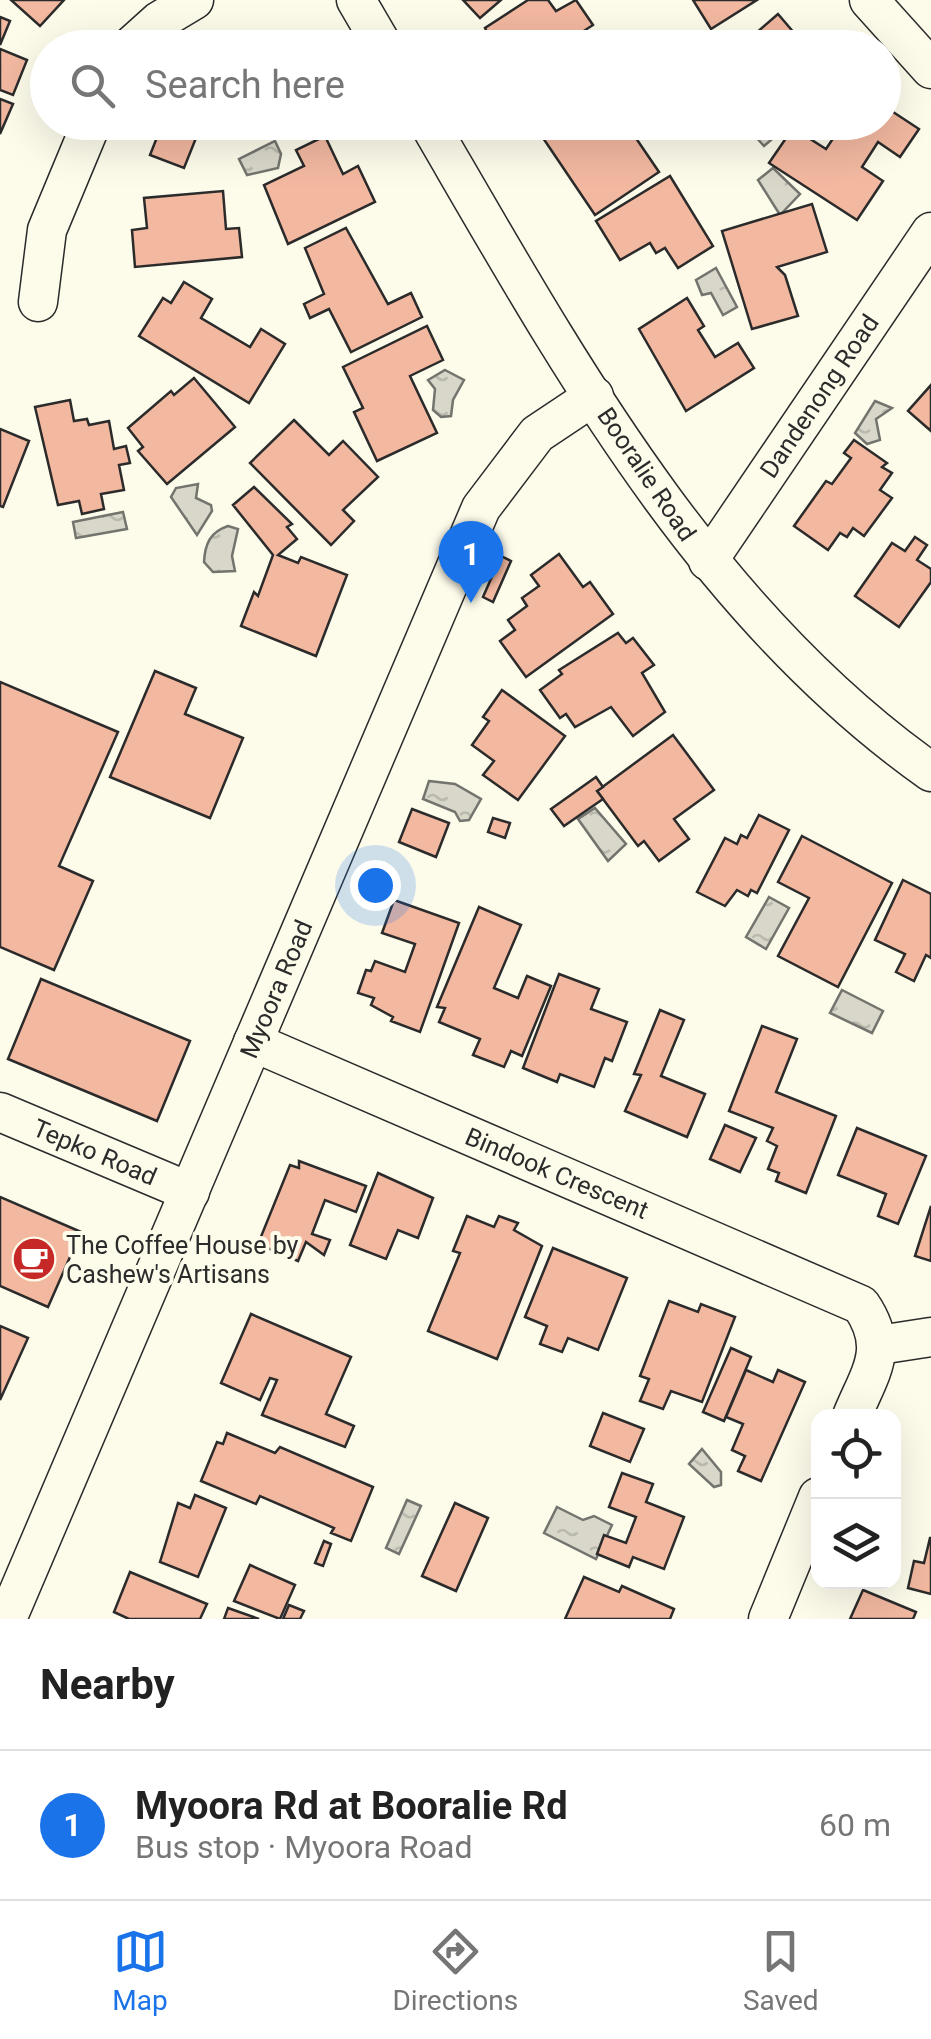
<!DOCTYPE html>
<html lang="en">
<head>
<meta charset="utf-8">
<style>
	body { margin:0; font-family:Roboto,sans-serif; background:#f6f6f6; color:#222 }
	.controls { position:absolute; right:30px; bottom:30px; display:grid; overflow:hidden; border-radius:20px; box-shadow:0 10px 40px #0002 }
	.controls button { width:90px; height:90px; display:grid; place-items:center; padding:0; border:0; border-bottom:2px solid #e0e0e0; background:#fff; color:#222; font:50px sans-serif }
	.you { position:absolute; left:375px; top:885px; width:35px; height:35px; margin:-25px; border:8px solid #fff; border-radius:50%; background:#1a73e8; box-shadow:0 0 0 15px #1a73e833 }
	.badge { display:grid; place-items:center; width:65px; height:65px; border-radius:50%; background:#1a73e8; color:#fff; font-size:32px; font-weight:700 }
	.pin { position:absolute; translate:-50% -82px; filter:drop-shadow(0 2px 5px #0008) }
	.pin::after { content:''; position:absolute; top:52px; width:35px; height:30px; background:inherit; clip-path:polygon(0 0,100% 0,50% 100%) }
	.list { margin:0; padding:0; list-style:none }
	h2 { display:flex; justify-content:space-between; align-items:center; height:130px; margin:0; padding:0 40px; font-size:42px }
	h2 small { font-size:32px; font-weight:400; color:#767676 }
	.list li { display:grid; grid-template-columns:65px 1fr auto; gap:30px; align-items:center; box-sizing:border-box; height:150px; padding:0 40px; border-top:2px solid #e0e0e0 }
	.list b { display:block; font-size:38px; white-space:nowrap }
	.list p { margin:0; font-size:32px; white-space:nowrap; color:#767676 }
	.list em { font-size:32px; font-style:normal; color:#767676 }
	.icon { flex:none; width:55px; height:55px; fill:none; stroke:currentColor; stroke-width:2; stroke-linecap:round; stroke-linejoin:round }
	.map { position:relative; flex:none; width:931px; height:1619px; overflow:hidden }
	.search { position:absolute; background:#fff; box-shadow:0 10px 40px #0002; left:30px; right:30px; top:30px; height:110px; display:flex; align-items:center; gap:25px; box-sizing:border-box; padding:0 35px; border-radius:55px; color:#767676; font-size:38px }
	.sheet { height:280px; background:#fff }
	nav { display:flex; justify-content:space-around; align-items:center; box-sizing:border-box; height:140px; border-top:2px solid #e0e0e0; background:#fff; font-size:28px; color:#767676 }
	nav a { display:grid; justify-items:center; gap:5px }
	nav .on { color:#1a73e8 }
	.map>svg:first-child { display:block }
</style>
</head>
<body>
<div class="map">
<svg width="931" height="1619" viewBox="0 0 931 1619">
	<defs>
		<pattern id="water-ripples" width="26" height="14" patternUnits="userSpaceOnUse" patternTransform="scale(2.5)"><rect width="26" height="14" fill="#d8d7c9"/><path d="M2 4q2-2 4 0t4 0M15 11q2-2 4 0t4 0" fill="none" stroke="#bab9ad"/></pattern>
	</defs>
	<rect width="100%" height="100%" fill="#fdfbea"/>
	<g fill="url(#water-ripples)" stroke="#74746e" stroke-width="2.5">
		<polygon points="753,123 753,122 791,123 764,146 747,127"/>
		<polygon points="275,141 281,154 278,168 247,175 239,159"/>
		<polygon points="773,168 800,194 780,215 758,180"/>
		<polygon points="716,268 737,307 723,315 711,293 702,295 696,280"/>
		<polygon points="445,370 464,380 453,400 451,416 441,417 433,410 435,389 428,380"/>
		<polygon points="875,401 892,408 876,419 880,440 867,444 855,433"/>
		<polygon points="198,484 196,498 211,505 212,511 197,535 171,497 176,488"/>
		<polygon points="123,512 127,529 76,538 73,522"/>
		<path d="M 228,526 L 238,529 L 232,556 L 235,571 L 213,572 L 204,562 C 205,544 210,532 228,526 Z"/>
		<polygon points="429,781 455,784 481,799 469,820 460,821 455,812 423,799"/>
		<polygon points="595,808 626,844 608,861 578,819"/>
		<polygon points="769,897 789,908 766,949 746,937"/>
		<polygon points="842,990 883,1011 872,1033 830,1013"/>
		<polygon points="702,1449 721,1472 721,1485 714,1487 689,1464"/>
		<polygon points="407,1500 421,1506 399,1554 386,1548"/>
		<polygon points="557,1507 583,1520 594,1516 612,1525 596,1559 544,1533"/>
	</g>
	<g fill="#f2b8a0" stroke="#2b2b2b" stroke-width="2.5">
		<polygon points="11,0 64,0 40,26"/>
		<polygon points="463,0 501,0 480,18"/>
		<polygon points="528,0 548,0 556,11 576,0 593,25 576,36 584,48 495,48 485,28"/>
		<polygon points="693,0 757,0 711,29"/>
		<polygon points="778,14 807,48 739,48"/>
		<polygon points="0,17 10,21 0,45"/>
		<polygon points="241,33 276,48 235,48"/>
		<polygon points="0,49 27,60 13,95 0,90"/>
		<polygon points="0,99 13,104 0,134"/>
		<polygon points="884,106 919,129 900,157 878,142 862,167 883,181 857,220 769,163 793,128 826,149 844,122 884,122"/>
		<polygon points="163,122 198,133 184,168 150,155"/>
		<polygon points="267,122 295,122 291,132"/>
		<polygon points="552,122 625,122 659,172 595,215 539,132"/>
		<polygon points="325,136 343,174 358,166 375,202 288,244 264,185 304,166 296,150"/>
		<polygon points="670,176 713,246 678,268 665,248 656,253 650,243 620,260 596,221"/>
		<polygon points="223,191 226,229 239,228 242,257 135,267 132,230 147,228 144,198"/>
		<polygon points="812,204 827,252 777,267 785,275 798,316 752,329 722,231"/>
		<polygon points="346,228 388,304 411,293 422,317 351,352 329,309 310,318 304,304 324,294 305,248"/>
		<polygon points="184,282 212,299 201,318 250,347 261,329 285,344 249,403 139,336 163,298 171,303"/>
		<polygon points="687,298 704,326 698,330 715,357 738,343 754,368 686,411 639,329"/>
		<polygon points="427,326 443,360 410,376 437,433 377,461 354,412 363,408 343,367"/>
		<polygon points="194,378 235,427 167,484 138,451 143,447 128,428 171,391 174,395"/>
		<polygon points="931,385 931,431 908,411"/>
		<polygon points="70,400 74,421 87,419 89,425 109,421 114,449 126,446 130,463 119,465 124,490 101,494 104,509 82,514 79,501 58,505 35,407"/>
		<polygon points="294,420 329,455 343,441 378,477 343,510 354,521 331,545 250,463"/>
		<polygon points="0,429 29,441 3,507 0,506"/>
		<polygon points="854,440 887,463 882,467 892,473 880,490 892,498 864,536 853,528 847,537 840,533 828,550 794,526 826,481 832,484 851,458 844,453"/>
		<polygon points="254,487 292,524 287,527 297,539 278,555 298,563 301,557 347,575 316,656 241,626 254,592 258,596 273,555 233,505"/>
		<polygon points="915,537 927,545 917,560 931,569 931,582 899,627 855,596 892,543 905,551"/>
		<polygon points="559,554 583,587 590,582 613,614 526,677 500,641 515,630 508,620 527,606 522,598 539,586 531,575"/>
		<polygon points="501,556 511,561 493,602 483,597"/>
		<polygon points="618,633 626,643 633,638 654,665 642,673 665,712 633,736 611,707 575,727 566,714 560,718 540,690 562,674 559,670"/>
		<polygon points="155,671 196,688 185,714 243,738 210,818 110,777"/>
		<polygon points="0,682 118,732 59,866 93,881 54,970 0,947"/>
		<polygon points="502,690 565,736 518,800 483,775 494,761 472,745 489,721 483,717"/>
		<polygon points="673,735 714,790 674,819 689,839 659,861 644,841 638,846 597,791"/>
		<polygon points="596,777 603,787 597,791 603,799 564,826 551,809"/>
		<polygon points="412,809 449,823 436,857 399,842"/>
		<polygon points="759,815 789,830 757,893 751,890 748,896 737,890 725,906 697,892 725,838 737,844 741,835 747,838"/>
		<polygon points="493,818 510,823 505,838 488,832"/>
		<polygon points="802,836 892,883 838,987 778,956 809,898 778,882"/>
		<polygon points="903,880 931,894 931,958 926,955 914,981 896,972 905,954 875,940"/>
		<polygon points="394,900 459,923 420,1032 391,1021 393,1017 371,1005 374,998 358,993 366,970 371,971 375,961 405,972 415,944 382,933"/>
		<polygon points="479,907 521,925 494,988 518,998 527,976 551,986 522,1056 511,1051 504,1067 473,1055 480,1039 439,1022 445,1008 437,1007"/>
		<polygon points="559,974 599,989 591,1009 627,1022 612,1061 605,1058 594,1087 560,1074 557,1082 523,1068"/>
		<polygon points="41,979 190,1041 157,1121 8,1059"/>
		<polygon points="660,1010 684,1020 661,1076 705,1094 687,1137 625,1111 641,1075 634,1074"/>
		<polygon points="762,1026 797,1039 776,1092 836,1116 806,1193 776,1181 779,1173 768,1169 777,1146 767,1141 773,1128 729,1111"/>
		<polygon points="725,1125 756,1138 740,1172 710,1159"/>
		<polygon points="857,1128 926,1156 898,1224 878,1216 886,1194 838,1175"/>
		<polygon points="299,1161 366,1186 356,1212 325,1200 312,1234 330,1240 324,1255 306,1242 298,1261 258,1244 290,1165 299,1168"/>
		<polygon points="378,1173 433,1198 418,1238 398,1230 386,1259 350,1245"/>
		<polygon points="0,1197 81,1232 48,1307 0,1286"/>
		<polygon points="931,1206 931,1261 915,1256"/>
		<polygon points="467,1216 494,1227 499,1216 518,1223 514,1230 542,1246 497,1359 428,1331 460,1253 453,1251"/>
		<polygon points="553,1248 627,1278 598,1350 568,1338 562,1352 540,1344 547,1326 525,1317"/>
		<polygon points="669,1301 698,1312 701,1304 735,1317 702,1402 671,1391 663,1409 640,1401 649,1379 640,1376"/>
		<polygon points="251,1314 351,1357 326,1414 354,1426 345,1447 262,1415 277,1380 270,1378 260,1400 221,1383"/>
		<polygon points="0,1326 28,1338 0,1400"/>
		<polygon points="731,1348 751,1357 724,1421 703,1412"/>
		<polygon points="746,1370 773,1382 778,1370 805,1382 761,1481 738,1471 745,1456 732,1450 743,1424 726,1417"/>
		<polygon points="603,1413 644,1429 630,1462 590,1446"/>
		<polygon points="227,1433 275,1453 280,1447 373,1487 351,1541 331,1533 334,1528 260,1496 256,1504 201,1481 217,1442 223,1444"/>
		<polygon points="622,1473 653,1484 646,1502 684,1517 664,1569 633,1557 629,1567 597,1554 604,1535 626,1543 636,1517 609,1507"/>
		<polygon points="195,1495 226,1508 198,1577 160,1562 178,1503 190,1508"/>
		<polygon points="455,1503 488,1518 456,1591 422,1576"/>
		<polygon points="930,1538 931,1538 931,1594 908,1588 914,1561 924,1563"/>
		<polygon points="324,1541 331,1544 323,1566 315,1563"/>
		<polygon points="250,1565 295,1585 280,1619 234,1601"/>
		<polygon points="130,1572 207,1604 200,1619 129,1619 114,1612"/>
		<polygon points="584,1577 619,1592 622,1586 674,1609 670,1619 565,1619"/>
		<polygon points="863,1590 916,1612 913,1619 850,1619"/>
		<polygon points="289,1605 304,1611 300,1619 283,1619"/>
		<polygon points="228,1608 259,1619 224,1619"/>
	</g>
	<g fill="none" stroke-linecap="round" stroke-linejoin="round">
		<g stroke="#2b2b2b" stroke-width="41">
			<g id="minor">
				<polyline points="356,0 384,48"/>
				<polyline points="869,0 931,69"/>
				<polyline points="129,48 159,21 194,0"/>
				<path d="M 428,122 C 566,359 702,610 931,772"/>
				<polyline points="38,302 47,230 92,122"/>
				<polyline points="708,561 931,232"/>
				<path d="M 253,1042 L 861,1305 C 891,1349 870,1372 852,1416"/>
				<polyline points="0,1112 190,1192"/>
				<polyline points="879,1345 931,1337"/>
				<polyline points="7,1619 481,508 537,434 594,396"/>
				<polyline points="768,1619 818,1497"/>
			</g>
		</g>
		<use href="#minor" stroke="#fdfbea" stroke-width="38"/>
	</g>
	<defs>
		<g id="cafe-disc" transform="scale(2.25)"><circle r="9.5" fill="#c62828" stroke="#fdfbea"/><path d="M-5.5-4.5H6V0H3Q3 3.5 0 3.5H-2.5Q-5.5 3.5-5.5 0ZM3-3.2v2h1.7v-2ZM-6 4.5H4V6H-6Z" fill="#fff"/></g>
	</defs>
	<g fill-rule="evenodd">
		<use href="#cafe-disc" x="34" y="1259"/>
	</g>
	<g text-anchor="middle" stroke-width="8" stroke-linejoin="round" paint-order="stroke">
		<g font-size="25" fill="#2b2b2b" stroke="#fdfbea">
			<text transform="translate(819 396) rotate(-56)" y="9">Dandenong Road</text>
			<text transform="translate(647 474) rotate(56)" y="9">Booralie Road</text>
			<text transform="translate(276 989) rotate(-67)" y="9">Myoora Road</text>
			<text transform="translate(95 1152) rotate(23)" y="9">Tepko Road</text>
			<text transform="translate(557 1173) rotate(23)" y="9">Bindook Crescent</text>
		</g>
		<g font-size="25" fill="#2b2b2b" stroke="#fdfbea" text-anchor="start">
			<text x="66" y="1254">The Coffee House by<tspan x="66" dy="29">Cashew's Artisans</tspan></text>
		</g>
	</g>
</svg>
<div class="controls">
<button><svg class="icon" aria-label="locate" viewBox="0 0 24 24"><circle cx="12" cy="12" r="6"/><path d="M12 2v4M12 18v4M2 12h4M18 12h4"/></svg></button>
<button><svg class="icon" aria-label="layers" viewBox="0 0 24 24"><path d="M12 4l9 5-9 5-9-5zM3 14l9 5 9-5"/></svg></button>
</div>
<div class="you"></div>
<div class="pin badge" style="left:471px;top:603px">1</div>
<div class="search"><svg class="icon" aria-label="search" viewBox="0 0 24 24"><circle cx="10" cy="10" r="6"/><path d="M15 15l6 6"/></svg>Search here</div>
</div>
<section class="sheet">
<h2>Nearby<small></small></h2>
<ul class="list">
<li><span class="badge">1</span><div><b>Myoora Rd at Booralie Rd</b><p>Bus stop · Myoora Road</p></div><em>60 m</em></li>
</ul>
</section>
<nav>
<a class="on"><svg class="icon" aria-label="map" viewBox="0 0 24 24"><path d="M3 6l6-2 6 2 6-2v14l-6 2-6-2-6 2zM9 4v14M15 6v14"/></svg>Map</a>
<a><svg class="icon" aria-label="directions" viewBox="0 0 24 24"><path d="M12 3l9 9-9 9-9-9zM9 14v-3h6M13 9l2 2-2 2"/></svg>Directions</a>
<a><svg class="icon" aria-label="saved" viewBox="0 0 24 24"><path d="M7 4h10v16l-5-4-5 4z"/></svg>Saved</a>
</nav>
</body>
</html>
